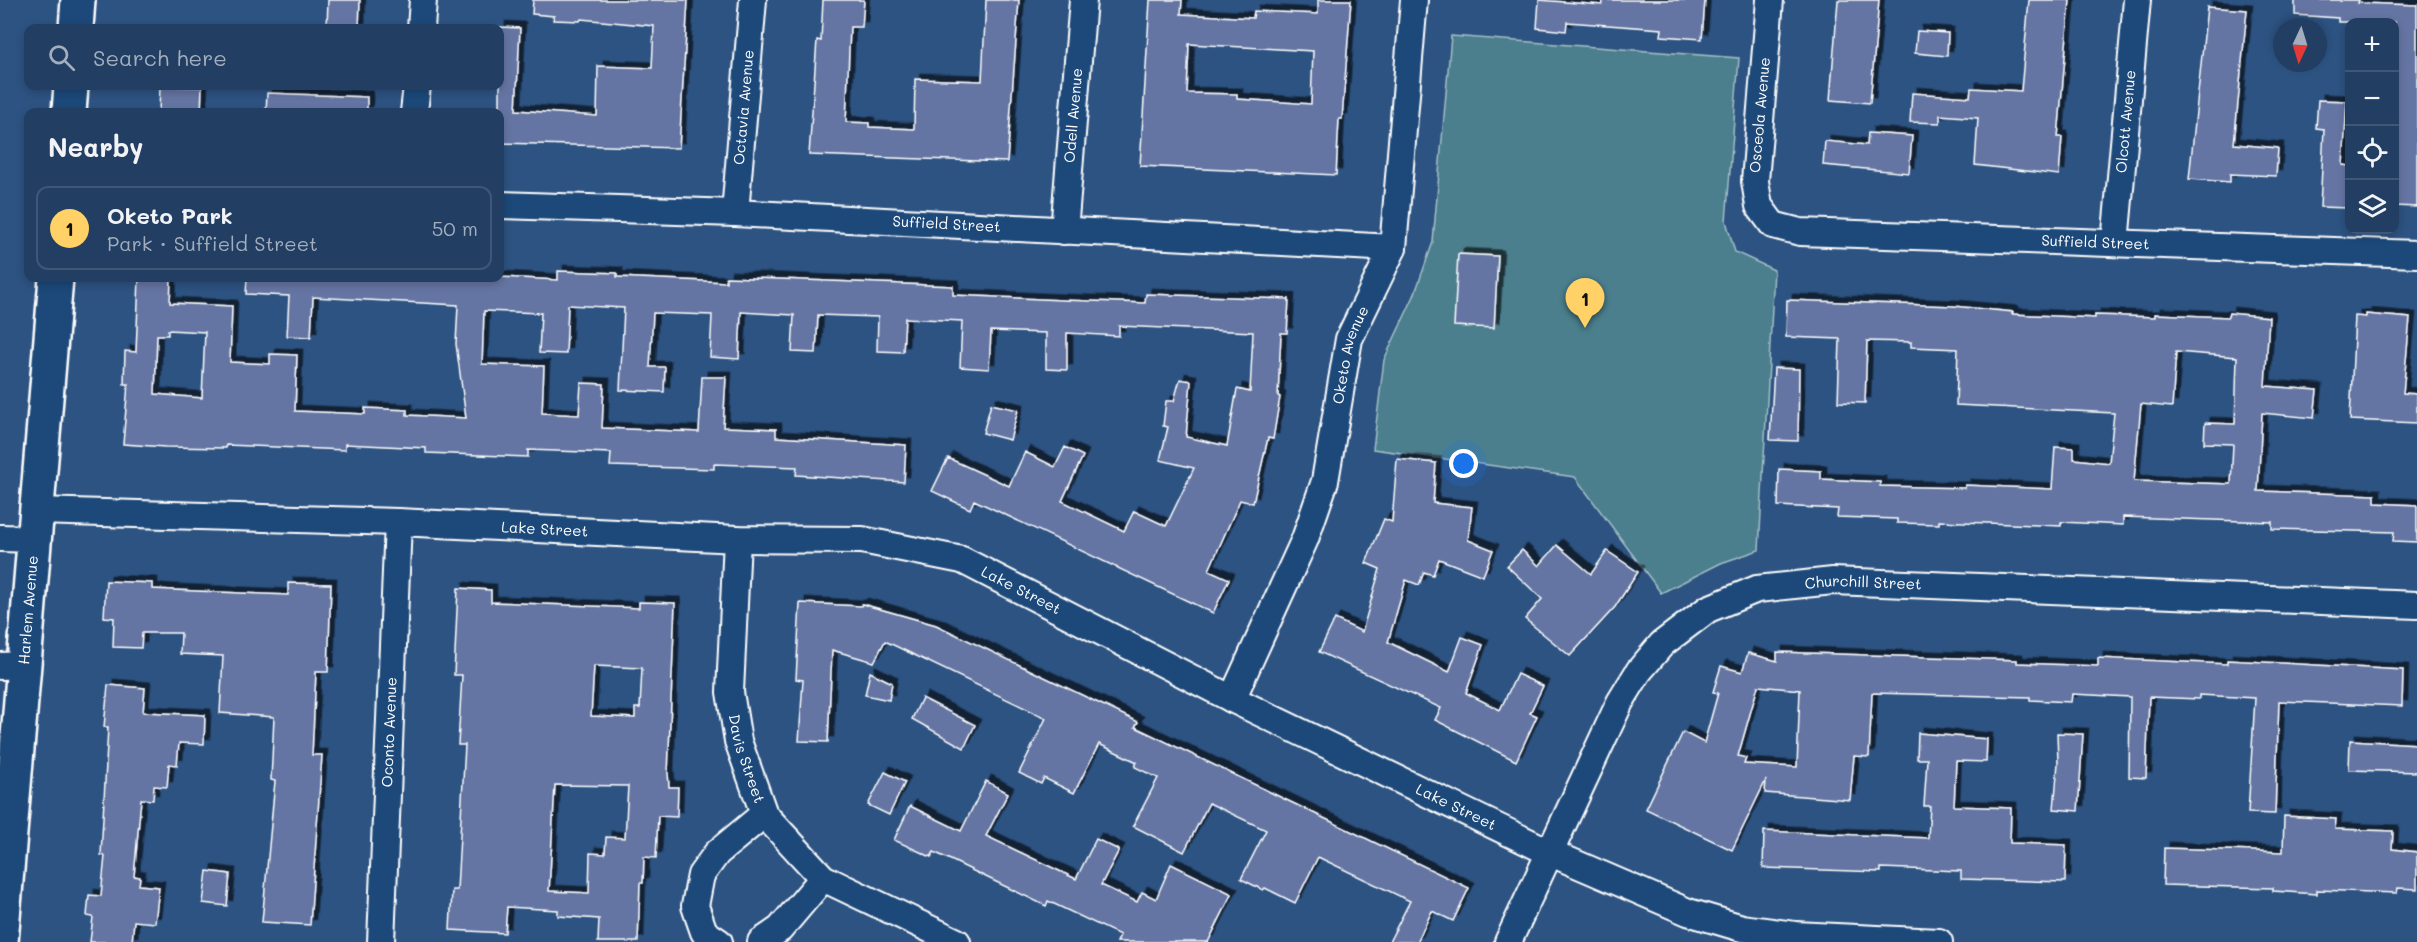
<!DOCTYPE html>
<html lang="en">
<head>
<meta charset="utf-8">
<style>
	body { margin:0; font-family:Mali,sans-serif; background:#2a4568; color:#f1f3f6 }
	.controls { position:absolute; right:18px; top:18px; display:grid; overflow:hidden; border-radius:12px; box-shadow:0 3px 9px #0003 }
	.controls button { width:54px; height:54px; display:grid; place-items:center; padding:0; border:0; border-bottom:2px solid #3f5777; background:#223e62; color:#f1f3f6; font:30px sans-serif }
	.compass { position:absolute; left:2273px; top:18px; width:54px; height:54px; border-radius:50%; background:#223e62; box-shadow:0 3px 9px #0003; rotate:184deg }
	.you { position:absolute; left:1464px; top:464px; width:21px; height:21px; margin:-15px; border:4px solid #fff; border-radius:50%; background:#1a73e8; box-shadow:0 0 0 9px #1a73e833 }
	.badge { display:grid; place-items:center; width:39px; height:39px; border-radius:50%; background:#ffd166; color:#111; font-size:20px; font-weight:700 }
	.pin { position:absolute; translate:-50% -50px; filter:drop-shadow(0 2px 3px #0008) }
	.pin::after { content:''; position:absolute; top:32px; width:21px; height:18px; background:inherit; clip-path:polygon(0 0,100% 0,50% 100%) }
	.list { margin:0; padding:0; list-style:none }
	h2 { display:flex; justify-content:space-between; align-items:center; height:78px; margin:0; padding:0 24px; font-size:26px }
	h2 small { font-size:20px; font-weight:400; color:#a2aebe }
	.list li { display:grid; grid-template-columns:39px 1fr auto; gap:18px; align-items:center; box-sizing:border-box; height:84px; margin:0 12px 12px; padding:0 12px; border:2px solid #3f5777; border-radius:12px }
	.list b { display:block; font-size:22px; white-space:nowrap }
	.list p { margin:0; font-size:20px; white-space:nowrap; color:#a2aebe }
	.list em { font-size:20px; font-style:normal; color:#a2aebe }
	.icon { flex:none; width:33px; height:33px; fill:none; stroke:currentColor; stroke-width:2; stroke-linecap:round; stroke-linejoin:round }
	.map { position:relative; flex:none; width:2417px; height:942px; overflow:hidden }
	.search { position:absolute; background:#223e62; box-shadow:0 3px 9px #0003; left:24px; top:24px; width:480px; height:66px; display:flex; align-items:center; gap:15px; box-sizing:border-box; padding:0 21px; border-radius:12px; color:#a2aebe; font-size:22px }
	.panel { position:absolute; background:#223e62; box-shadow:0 3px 9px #0003; left:24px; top:108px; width:480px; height:174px; border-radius:12px }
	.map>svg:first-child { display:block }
</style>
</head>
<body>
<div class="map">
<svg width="2417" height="942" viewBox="0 0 2417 942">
	<defs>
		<filter id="shadow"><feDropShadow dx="5.5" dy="-5.5" stdDeviation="0" flood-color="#0009"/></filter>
	</defs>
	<rect width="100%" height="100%" fill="#2d5382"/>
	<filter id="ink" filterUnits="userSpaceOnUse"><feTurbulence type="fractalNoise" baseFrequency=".0167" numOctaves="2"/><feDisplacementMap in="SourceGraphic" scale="12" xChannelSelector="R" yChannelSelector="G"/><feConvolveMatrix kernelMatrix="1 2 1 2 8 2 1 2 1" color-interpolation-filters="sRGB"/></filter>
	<g filter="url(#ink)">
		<polygon fill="#4b7f8d" stroke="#a5bfc6" stroke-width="1.5" points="1451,36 1739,58 1726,221 1735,252 1774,270 1759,550 1721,563 1661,593 1575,477 1373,449 1384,360 1414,296 1433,242"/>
		<g fill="#6575a3" stroke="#fff" stroke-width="1.5" fill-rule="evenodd" filter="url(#shadow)">
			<polygon points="328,0 360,0 359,28 327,28"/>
			<polygon points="533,0 688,0 679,148 500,143 500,27 520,28 516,110 597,116 598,66 652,68 654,26 581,19 580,21 553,20 554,16 532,14"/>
			<polygon points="823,0 864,0 862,27 850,27 846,122 869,123 869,127 914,129 915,79 982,81 986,0 1019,0 1007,162 809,155 817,40 821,41"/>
			<path d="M 1150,0 L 1182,0 L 1181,14 L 1253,18 L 1254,11 L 1318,14 L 1318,0 L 1351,0 L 1342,119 L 1339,119 L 1336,175 L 1140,166 ZM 1189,44 L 1313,51 L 1311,104 L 1237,99 L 1237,94 L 1187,93 Z"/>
			<polygon points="1539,0 1602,5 1603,0 1705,0 1702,39 1661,36 1662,29 1567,22 1566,31 1537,28"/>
			<polygon points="1838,0 1879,0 1870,103 1830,100"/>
			<polygon points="2029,0 2070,0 2058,137 2062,137 2059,175 1975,165 1978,118 1940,115 1940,123 1910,122 1912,93 1970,97 1971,88 2021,91"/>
			<polygon points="2295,0 2359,0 2358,3 2417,5 2417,207 2394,206 2394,22 2338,22 2338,18 2295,15"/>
			<polygon points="2207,7 2247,10 2234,144 2278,148 2276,176 2230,174 2230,182 2189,179"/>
			<polygon points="1917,31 1948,33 1947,56 1915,53"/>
			<polygon points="160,86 202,87 201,112 159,112"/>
			<polygon points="267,93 367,97 367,112 266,112"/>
			<polygon points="2318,100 2347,101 2343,165 2349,166 2348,208 2320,207 2324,129 2316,128"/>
			<polygon points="1868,133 1912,136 1909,173 1823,165 1825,141 1867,145"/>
			<polygon points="1458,254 1498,256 1494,328 1454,326"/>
			<path d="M 558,271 L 617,273 L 617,277 L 726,282 L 726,277 L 953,286 L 953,295 L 1062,300 L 1145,303 L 1146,294 L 1289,299 L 1287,333 L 1281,333 L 1278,396 L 1280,397 L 1273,439 L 1268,438 L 1253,503 L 1240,500 L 1209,570 L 1229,579 L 1213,613 L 974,500 L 970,509 L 932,491 L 948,458 L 1009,486 L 1025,452 L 1055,467 L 1065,447 L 1083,456 L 1062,501 L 1124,531 L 1134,511 L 1166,526 L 1194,468 L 1160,460 L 1168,427 L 1163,426 L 1166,401 L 1174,401 L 1180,379 L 1191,381 L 1186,437 L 1227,446 L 1237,389 L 1250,392 L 1253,332 L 1119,326 L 1119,336 L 1067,333 L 1067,370 L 1046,369 L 1046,333 L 991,331 L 989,369 L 960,367 L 962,321 L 905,318 L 903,352 L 877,351 L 878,317 L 818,315 L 816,353 L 792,352 L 794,315 L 741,312 L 739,359 L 710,357 L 712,315 L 653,313 L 650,367 L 665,367 L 664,392 L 620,390 L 624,308 L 568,305 L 566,354 L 539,353 L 541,313 L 484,311 L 482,364 L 544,366 L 542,413 L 579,415 L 581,383 L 604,384 L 602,428 L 699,432 L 702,377 L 726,377 L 723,427 L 776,429 L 776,437 L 906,445 L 904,482 L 796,475 L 797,467 L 714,464 L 714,469 L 610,466 L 611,453 L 528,450 L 528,457 L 426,453 L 426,448 L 345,444 L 345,450 L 226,445 L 226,448 L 165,447 L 123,444 L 128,384 L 124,384 L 125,351 L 136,352 L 139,278 L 171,278 L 170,303 L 232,306 L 230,362 L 270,364 L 270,354 L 297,355 L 295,411 L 365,414 L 365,408 L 407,410 L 407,415 L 466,418 L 456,344 L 458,305 L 313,297 L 311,337 L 287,336 L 289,296 L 246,294 L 247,278 L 500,277 L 558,280 ZM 168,330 L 205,332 L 202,398 L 155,394 L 157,335 L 168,335 Z"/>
			<path d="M 1787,300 L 1953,306 L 2013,312 L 2012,314 L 2095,318 L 2095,315 L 2155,317 L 2155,314 L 2228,317 L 2229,313 L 2269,317 L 2265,386 L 2317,390 L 2314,418 L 2262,413 L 2258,491 L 2375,495 L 2375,503 L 2417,505 L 2417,542 L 2393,541 L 2394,532 L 2272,529 L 2272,522 L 2123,517 L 2123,525 L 2061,522 L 2061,526 L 1939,521 L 1939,524 L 1897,523 L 1897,519 L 1837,517 L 1838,509 L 1778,506 L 1779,469 L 1821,471 L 1821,479 L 1880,482 L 1880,486 L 1965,488 L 1965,485 L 2052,489 L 2055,447 L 2074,448 L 2074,459 L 2109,463 L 2114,413 L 1956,405 L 1958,349 L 1911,347 L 1911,342 L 1867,341 L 1865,403 L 1838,402 L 1840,339 L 1786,337 ZM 2176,352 L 2237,357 L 2235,424 L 2205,423 L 2204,443 L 2233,444 L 2231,484 L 2134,481 L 2141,404 L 2172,407 Z"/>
			<polygon points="2366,314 2410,318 2403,393 2417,394 2417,423 2350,420 2355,316 2366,317"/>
			<polygon points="1774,368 1799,369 1798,441 1770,440"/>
			<polygon points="991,404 1018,410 1010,440 983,433"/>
			<polygon points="1397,459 1436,463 1433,503 1472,507 1468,540 1493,550 1483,576 1439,559 1433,575 1424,572 1419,585 1406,580 1388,642 1449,672 1462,637 1483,645 1466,693 1500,710 1517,674 1543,686 1530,713 1537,716 1516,761 1435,720 1441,708 1319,652 1335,619 1362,632 1380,569 1366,563 1384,519 1392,522"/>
			<polygon points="1557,545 1591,574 1607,551 1638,572 1615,607 1570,656 1525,619 1542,599 1507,566 1522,550 1539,566"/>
			<polygon points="106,581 152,583 152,589 288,595 288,583 331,584 328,672 316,672 312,755 322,755 310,925 262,922 275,781 271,780 274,717 220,713 223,656 180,654 181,633 142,633 141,648 113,647 114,618 104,617"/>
			<path d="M 458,588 L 491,590 L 491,602 L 639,608 L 639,602 L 675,603 L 668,773 L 669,787 L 678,787 L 677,817 L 658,816 L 656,858 L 644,857 L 643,883 L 640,883 L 638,942 L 598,942 L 599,919 L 558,916 L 558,910 L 507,907 L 505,933 L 450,930 L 452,890 L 457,890 L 465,745 L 458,745 L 462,675 L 454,675 ZM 594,666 L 642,668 L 640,708 L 635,708 L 635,718 L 591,716 ZM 555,785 L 628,786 L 625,838 L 606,837 L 605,854 L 590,853 L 589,893 L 549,891 Z"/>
			<polygon points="800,603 861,606 862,604 936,625 1138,722 1135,727 1469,888 1453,921 1432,911 1417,942 1389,942 1410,901 1318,857 1295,903 1265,888 1263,890 1241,879 1266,830 1209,803 1184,852 1133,826 1158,778 1135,767 1137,762 1099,744 1074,793 1044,778 1041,784 1019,773 1046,718 885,641 874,662 832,650 828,742 799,741 803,680 796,679"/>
			<path d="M 1777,652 L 2017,660 L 2017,663 L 2098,666 L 2098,658 L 2227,664 L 2227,660 L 2403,670 L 2402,706 L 2279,701 L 2275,814 L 2248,813 L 2255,698 L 2199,695 L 2199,699 L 2149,697 L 2146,778 L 2129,777 L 2130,697 L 2072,694 L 2071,702 L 2030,700 L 2030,697 L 1872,693 L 1869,757 L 1854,756 L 1850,800 L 1765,793 L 1766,780 L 1732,850 L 1646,809 L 1683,732 L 1704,743 L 1718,693 L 1713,692 L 1721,666 L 1742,672 L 1748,653 L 1777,661 ZM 1758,686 L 1800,690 L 1797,767 L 1744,764 L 1746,758 L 1738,756 Z"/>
			<polygon points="870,672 892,683 889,700 865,695"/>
			<polygon points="108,685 145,688 143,712 205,715 204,744 179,743 177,765 169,764 167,787 154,786 153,800 141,799 134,876 140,877 139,885 159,887 155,923 134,921 132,942 90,942 93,917 87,916 89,895 101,896 105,856 101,855 108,727 104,727"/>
			<polygon points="922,698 975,725 964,748 912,719"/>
			<polygon points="1918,733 1987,739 1986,762 1956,761 1954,806 2011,808 2010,843 2066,845 2065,882 1961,879 1961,871 1881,868 1881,872 1763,868 1764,831 1928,838 1930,806 1924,806 1927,759 1917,759"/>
			<polygon points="2057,733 2083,734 2078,811 2054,809 2058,763"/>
			<polygon points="2350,740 2417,744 2417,772 2349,770"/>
			<polygon points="885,772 905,782 889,815 868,805"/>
			<polygon points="986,781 1008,793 986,836 1076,879 1096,839 1119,850 1101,885 1137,902 1142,892 1156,899 1171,864 1232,894 1208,942 1117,942 1120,935 1048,901 1046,906 934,852 931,857 894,840 910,806 961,831"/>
			<polygon points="2284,816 2336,819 2335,829 2393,831 2392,849 2417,852 2417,889 2398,888 2397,893 2317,890 2317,894 2273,891 2273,888 2163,885 2164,848 2283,852"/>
			<polygon points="207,871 230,874 227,906 203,903"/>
		</g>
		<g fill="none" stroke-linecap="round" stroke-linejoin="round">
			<g stroke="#fff" stroke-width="30">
				<g id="minor">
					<path id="s1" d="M 1770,0 L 1755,181 L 1759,206 L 1773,225 L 1800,232 L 2417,254"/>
					<polyline points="421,28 423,0"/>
					<polyline points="414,112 417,86"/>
					<path id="s2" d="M 500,205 L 735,213 L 1393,248"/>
					<path id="s3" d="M 735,213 L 753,0"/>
					<path id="s4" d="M 1064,231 L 1083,0"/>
					<path id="s5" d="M 2115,243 L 2137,0"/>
					<path id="s6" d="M 38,511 L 398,522 L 737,539 L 862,540 L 962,560 L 1232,699 L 1551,853 L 1688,912 L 1742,928 L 1795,935 L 1939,942"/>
					<polyline points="0,538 35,539"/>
					<path id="s7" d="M 737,539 L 730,692 L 738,741 L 764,814 L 823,878 L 957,942"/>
					<polyline points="0,666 25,665"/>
					<path id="s8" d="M 1232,699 L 1305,539 L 1325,481 L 1349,339 L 1393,248 L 1414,0"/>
					<path id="s9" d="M 381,942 L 398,522"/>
					<polyline points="719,942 704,932 695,906 701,875 717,853 764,814"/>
					<polyline points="761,942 780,929 823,878"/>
					<path id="s10" d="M 1508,942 L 1620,702 L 1639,671 L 1662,644 L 1708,609 L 1757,589 L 1833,581 L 2417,605"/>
				</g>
			</g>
			<g stroke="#fff" stroke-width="38">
				<g id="major">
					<polyline points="76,28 78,0"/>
					<polyline points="69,112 71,86"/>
					<path id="s11" d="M 1,942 L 56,278"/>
				</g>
			</g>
			<use href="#minor" stroke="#1f4a7a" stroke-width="26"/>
			<use href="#major" stroke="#1f4a7a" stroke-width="33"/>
		</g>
	</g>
	<g text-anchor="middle" stroke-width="4.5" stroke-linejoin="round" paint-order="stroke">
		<g font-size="15" fill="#fff" stroke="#1f4a7a">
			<text dy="5" stroke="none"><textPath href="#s3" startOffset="106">Octavia Avenue</textPath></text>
			<text dy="5" stroke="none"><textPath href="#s4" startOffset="116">Odell Avenue</textPath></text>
			<text transform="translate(1760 115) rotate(-85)" y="5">Osceola Avenue</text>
			<text dy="5" stroke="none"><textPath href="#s5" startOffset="122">Olcott Avenue</textPath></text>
			<text dy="5" stroke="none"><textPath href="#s2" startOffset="447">Suffield Street</textPath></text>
			<text dy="5" stroke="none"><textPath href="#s1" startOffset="554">Suffield Street</textPath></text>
			<text dy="5" stroke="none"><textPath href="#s8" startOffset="366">Oketo Avenue</textPath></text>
			<text dy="5" stroke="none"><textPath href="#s6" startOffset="507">Lake Street</textPath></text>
			<text dy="5" stroke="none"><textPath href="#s10" startOffset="554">Churchill Street</textPath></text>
			<text dy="5" stroke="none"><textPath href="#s6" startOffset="993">Lake Street</textPath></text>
			<text dy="5" stroke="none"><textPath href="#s11" startOffset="333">Harlem Avenue</textPath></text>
			<text dy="5" stroke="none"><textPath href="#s9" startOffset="210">Oconto Avenue</textPath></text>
			<text dy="5" stroke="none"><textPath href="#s7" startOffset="222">Davis Street</textPath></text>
			<text dy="5" stroke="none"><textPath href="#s6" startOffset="1479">Lake Street</textPath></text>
		</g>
	</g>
</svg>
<div class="controls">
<button>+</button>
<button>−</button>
<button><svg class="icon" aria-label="locate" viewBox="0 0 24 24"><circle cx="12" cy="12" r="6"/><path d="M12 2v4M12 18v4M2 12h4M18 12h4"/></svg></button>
<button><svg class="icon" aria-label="layers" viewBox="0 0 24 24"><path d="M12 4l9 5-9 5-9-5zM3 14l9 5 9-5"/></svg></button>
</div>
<svg class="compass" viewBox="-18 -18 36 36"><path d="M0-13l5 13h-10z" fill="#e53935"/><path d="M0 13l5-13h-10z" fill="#a2aebe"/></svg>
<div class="you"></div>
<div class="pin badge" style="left:1585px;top:328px">1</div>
<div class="search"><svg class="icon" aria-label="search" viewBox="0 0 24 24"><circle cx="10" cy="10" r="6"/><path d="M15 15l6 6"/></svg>Search here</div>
<section class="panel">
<h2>Nearby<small></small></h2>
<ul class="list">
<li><span class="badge">1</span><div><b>Oketo Park</b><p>Park · Suffield Street</p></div><em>50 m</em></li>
</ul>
</section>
</div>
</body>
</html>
